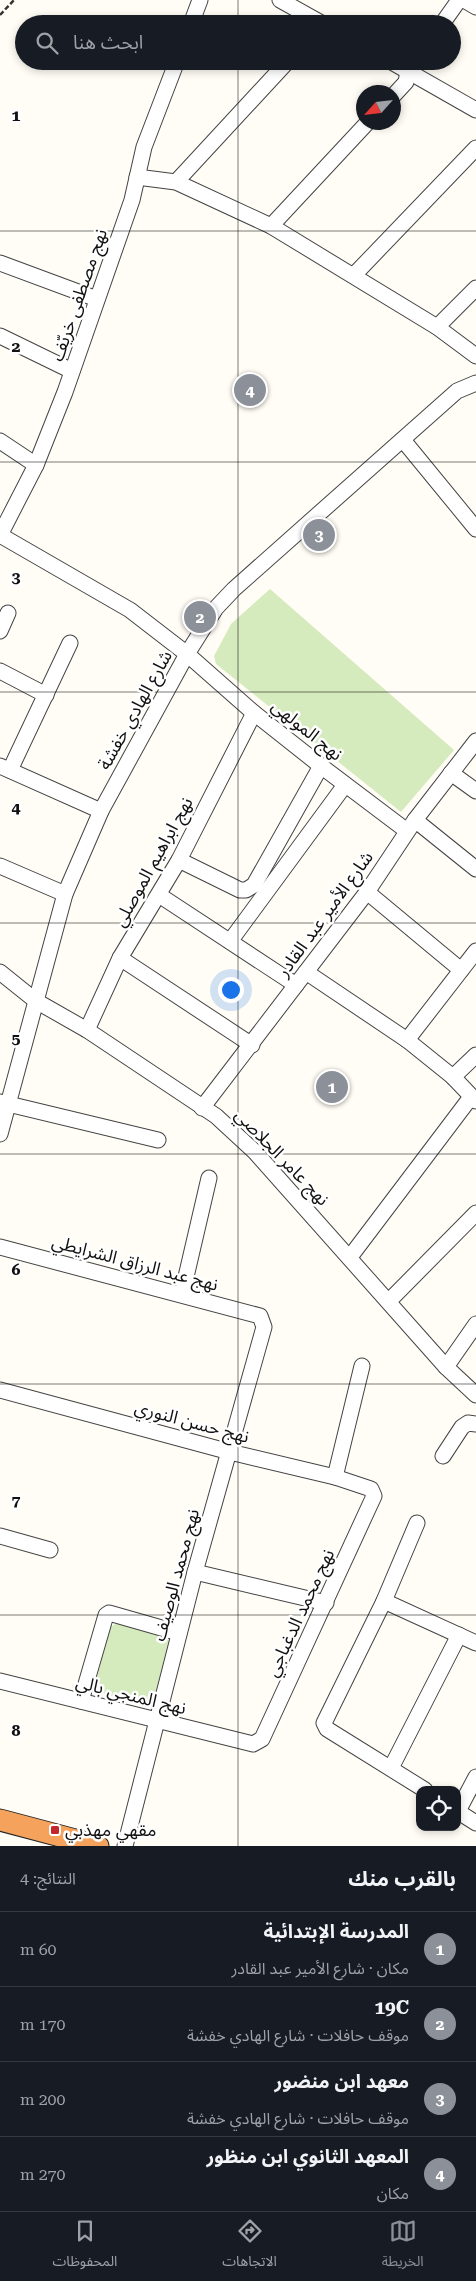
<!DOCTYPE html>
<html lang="ar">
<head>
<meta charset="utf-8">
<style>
	body { margin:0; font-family:"Roboto Serif","Noto Sans Arabic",serif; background:#20242c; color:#f1f3f6; direction:rtl }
	.controls { position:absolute; right:15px; bottom:15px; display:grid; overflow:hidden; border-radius:10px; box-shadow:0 2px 8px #0003 }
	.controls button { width:45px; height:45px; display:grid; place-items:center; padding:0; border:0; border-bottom:1px solid #363941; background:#171b24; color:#f1f3f6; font:25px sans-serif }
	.compass { position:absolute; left:356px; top:85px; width:45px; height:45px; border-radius:50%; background:#171b24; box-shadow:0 2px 8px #0003; rotate:243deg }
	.you { position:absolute; left:230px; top:989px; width:18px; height:18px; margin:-12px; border:4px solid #fff; border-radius:50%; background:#1a73e8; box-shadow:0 0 0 8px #1a73e833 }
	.badge { display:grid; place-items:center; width:32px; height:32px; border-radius:50%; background:#8c9099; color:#fff; font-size:16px; font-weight:700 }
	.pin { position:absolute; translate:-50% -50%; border:2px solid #fff; box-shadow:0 1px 5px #0006 }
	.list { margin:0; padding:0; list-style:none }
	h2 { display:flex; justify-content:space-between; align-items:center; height:65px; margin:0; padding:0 20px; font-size:21px }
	h2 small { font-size:16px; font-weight:400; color:#9ea1a6 }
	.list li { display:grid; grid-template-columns:32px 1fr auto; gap:15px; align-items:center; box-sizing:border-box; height:75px; padding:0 20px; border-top:1px solid #363941 }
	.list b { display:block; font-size:19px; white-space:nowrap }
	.list p { margin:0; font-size:16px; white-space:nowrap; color:#9ea1a6 }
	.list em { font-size:16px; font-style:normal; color:#9ea1a6 }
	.icon { flex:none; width:28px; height:28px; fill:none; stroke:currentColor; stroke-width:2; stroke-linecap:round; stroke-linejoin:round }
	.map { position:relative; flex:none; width:476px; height:1846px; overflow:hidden; direction:ltr }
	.search { position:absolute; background:#171b24; box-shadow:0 2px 8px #0003; left:15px; right:15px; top:15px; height:55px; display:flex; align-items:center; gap:12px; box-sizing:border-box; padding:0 18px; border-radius:28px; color:#9ea1a6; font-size:19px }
	.sheet { height:365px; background:#171b24 }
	nav { display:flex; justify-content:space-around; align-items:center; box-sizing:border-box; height:70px; border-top:1px solid #363941; background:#171b24; font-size:14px; color:#9ea1a6 }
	nav a { display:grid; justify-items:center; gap:2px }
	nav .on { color:#8c9099 }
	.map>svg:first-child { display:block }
</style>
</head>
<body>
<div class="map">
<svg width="476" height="1846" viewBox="0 0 476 1846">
	<rect width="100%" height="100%" fill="#fffdf5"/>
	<g fill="#d5ebbd">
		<polygon points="270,589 454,750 401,812 216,664 214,656 231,624"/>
		<polygon points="117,1623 171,1640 154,1697 142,1706 94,1690 109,1628"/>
	</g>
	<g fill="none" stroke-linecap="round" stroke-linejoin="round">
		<g stroke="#444" stroke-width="17">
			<g id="minor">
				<polyline points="280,0 323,24"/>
				<polyline points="464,0 476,7"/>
				<polyline points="191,24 200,0"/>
				<polyline points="442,24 459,0"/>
				<polyline points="390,61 476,110"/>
				<polyline points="394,95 406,82 408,71 415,61"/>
				<polyline points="137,177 176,182 271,226 437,327 476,356"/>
				<polyline points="176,182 288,61"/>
				<polyline points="271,226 368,122"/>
				<polyline points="0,263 97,299"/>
				<polyline points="354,275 476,148"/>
				<polyline points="437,327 476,288"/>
				<polyline points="0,336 72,371"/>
				<polyline points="403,440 476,529"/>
				<polyline points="0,441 36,465"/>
				<polyline points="0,535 36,465 65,392 132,200 144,147 177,61"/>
				<polyline points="0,535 130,610 187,654 254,713 321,766 407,831"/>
				<polyline points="0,631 8,613"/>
				<polyline points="0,671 46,695"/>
				<polyline points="0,766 101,811"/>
				<polyline points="10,770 70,643"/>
				<polyline points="451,773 476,791"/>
				<polyline points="415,820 476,869"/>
				<polyline points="179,860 240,890 246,890 254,885 321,766"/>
				<polyline points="0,866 65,894"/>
				<polyline points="367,892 461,970"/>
				<polyline points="159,895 296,985"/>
				<polyline points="231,940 345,785"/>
				<polyline points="120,958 252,1045"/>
				<polyline points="0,972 36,1001 87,1030 216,1116 255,1152 446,1367 476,1395"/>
				<polyline points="306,972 407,1040 453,1077 476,1101"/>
				<polyline points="87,1030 120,958 179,860 254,713"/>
				<polyline points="407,1040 476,951"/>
				<polyline points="453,1077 476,1055"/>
				<polyline points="0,1102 158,1140"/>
				<polyline points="202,1108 367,892 415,820 476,741"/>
				<polyline points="0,1134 65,894 101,811 187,654 216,608 234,589 457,391 476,383"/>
				<polyline points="0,1247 260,1316 264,1327 195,1572 125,1846"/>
				<polyline points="350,1257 471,1097"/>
				<polyline points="182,1294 209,1178"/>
				<polyline points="389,1301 476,1213"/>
				<polyline points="446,1367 476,1324"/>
				<polyline points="0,1390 230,1452 335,1477 371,1489 374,1496 262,1739 253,1744 0,1681"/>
				<polyline points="443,1456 462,1427 468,1423 476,1424"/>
				<polyline points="335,1477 362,1366"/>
				<polyline points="417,1523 384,1601 324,1723 327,1729 425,1790"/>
				<polyline points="0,1536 50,1550"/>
				<polyline points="195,1572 326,1603"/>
				<polyline points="384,1601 476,1643"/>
				<polyline points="81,1701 106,1615 109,1613 179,1633"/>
				<polyline points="391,1768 459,1635"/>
				<polyline points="457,1811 476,1823"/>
				<polyline points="458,1811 476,1777"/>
			</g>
		</g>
		<g stroke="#222" stroke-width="23">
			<polyline id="highway" points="0,1820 98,1846"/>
		</g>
		<polyline stroke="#333" stroke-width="2.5" stroke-dasharray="5 2.5" stroke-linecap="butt" points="0,15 14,0"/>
		<use href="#minor" stroke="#fff" stroke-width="15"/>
		<use href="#highway" stroke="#f5a25d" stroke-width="21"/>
	</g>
	<path fill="none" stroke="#111" stroke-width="1" stroke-opacity="0.55" d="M 238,0 L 238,24M 238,61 L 238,1846M 0,231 L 476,231M 0,462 L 476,462M 0,692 L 476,692M 0,923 L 476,923M 0,1154 L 476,1154M 0,1384 L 476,1384M 0,1615 L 476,1615"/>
	<rect fill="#c4262e" stroke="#fff" stroke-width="2" x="50" y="1825" width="10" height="10" rx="2.5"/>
	<g text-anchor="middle" stroke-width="5" stroke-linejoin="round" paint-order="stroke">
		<g font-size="18" fill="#111" stroke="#fff">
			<text transform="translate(79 295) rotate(-71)" y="6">نهج مصطفى خريّف</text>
			<text transform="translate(135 710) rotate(-61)" y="6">شارع الهادي خفشة</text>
			<text transform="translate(307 730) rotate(39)" y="6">نهج المولهي</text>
			<text transform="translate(153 862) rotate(-61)" y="6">نهج ابراهيم الموصلي</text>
			<text transform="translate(325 914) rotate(-54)" y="6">شارع الأمير عبد القادر</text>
			<text transform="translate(282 1157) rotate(46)" y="6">نهج عامر الجلاصي</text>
			<text transform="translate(135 1263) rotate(15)" y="6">نهج عبد الرزاق الشرايطي</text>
			<text transform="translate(192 1422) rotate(15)" y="6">نهج حسن النوري</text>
			<text transform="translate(176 1575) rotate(-75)" y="6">نهج محمد الوصيف</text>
			<text transform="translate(300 1613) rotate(-65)" y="6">نهج محمد الدغباجي</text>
			<text transform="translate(131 1695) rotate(14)" y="6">نهج المنجي بالي</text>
		</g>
		<g font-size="18" fill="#111" stroke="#fff" text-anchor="start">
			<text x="65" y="1836">مقهي مهذبي</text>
		</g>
	</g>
	<g font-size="16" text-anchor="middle" font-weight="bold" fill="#111" stroke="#fff" stroke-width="5" stroke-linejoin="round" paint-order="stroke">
		<text x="16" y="121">1</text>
		<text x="16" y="352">2</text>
		<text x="16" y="583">3</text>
		<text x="16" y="813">4</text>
		<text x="16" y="1044">5</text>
		<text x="16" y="1275">6</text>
		<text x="16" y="1506">7</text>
		<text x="16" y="1736">8</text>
	</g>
</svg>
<div class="controls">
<button><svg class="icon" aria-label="locate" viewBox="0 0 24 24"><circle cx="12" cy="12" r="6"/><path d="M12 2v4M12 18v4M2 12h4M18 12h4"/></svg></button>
</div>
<svg class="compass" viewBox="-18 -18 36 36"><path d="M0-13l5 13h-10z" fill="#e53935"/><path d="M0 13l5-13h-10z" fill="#9ea1a6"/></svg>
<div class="you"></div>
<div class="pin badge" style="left:332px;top:1087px">1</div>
<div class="pin badge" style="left:200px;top:617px">2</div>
<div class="pin badge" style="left:319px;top:535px">3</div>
<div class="pin badge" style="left:250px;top:390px">4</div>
<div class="search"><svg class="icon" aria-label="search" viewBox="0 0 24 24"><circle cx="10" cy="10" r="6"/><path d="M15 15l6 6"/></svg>ابحث هنا</div>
</div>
<section class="sheet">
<h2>بالقرب منك<small>النتائج: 4</small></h2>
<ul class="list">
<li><span class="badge">1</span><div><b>المدرسة الإبتدائية</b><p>مكان · شارع الأمير عبد القادر</p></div><em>60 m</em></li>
<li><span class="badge">2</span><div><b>19C</b><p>موقف حافلات · شارع الهادي خفشة</p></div><em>170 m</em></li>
<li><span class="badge">3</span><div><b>معهد ابن منضور</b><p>موقف حافلات · شارع الهادي خفشة</p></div><em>200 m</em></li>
<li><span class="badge">4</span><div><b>المعهد الثانوي ابن منظور</b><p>مكان</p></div><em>270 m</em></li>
</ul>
</section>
<nav>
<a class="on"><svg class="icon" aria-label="map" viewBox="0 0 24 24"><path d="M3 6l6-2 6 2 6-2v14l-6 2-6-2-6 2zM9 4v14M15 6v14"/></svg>الخريطة</a>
<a><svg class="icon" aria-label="directions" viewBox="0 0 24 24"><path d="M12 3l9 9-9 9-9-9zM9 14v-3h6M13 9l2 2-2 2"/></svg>الاتجاهات</a>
<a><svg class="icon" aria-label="saved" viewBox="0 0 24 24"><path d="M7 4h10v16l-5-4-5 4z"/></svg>المحفوظات</a>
</nav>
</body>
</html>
